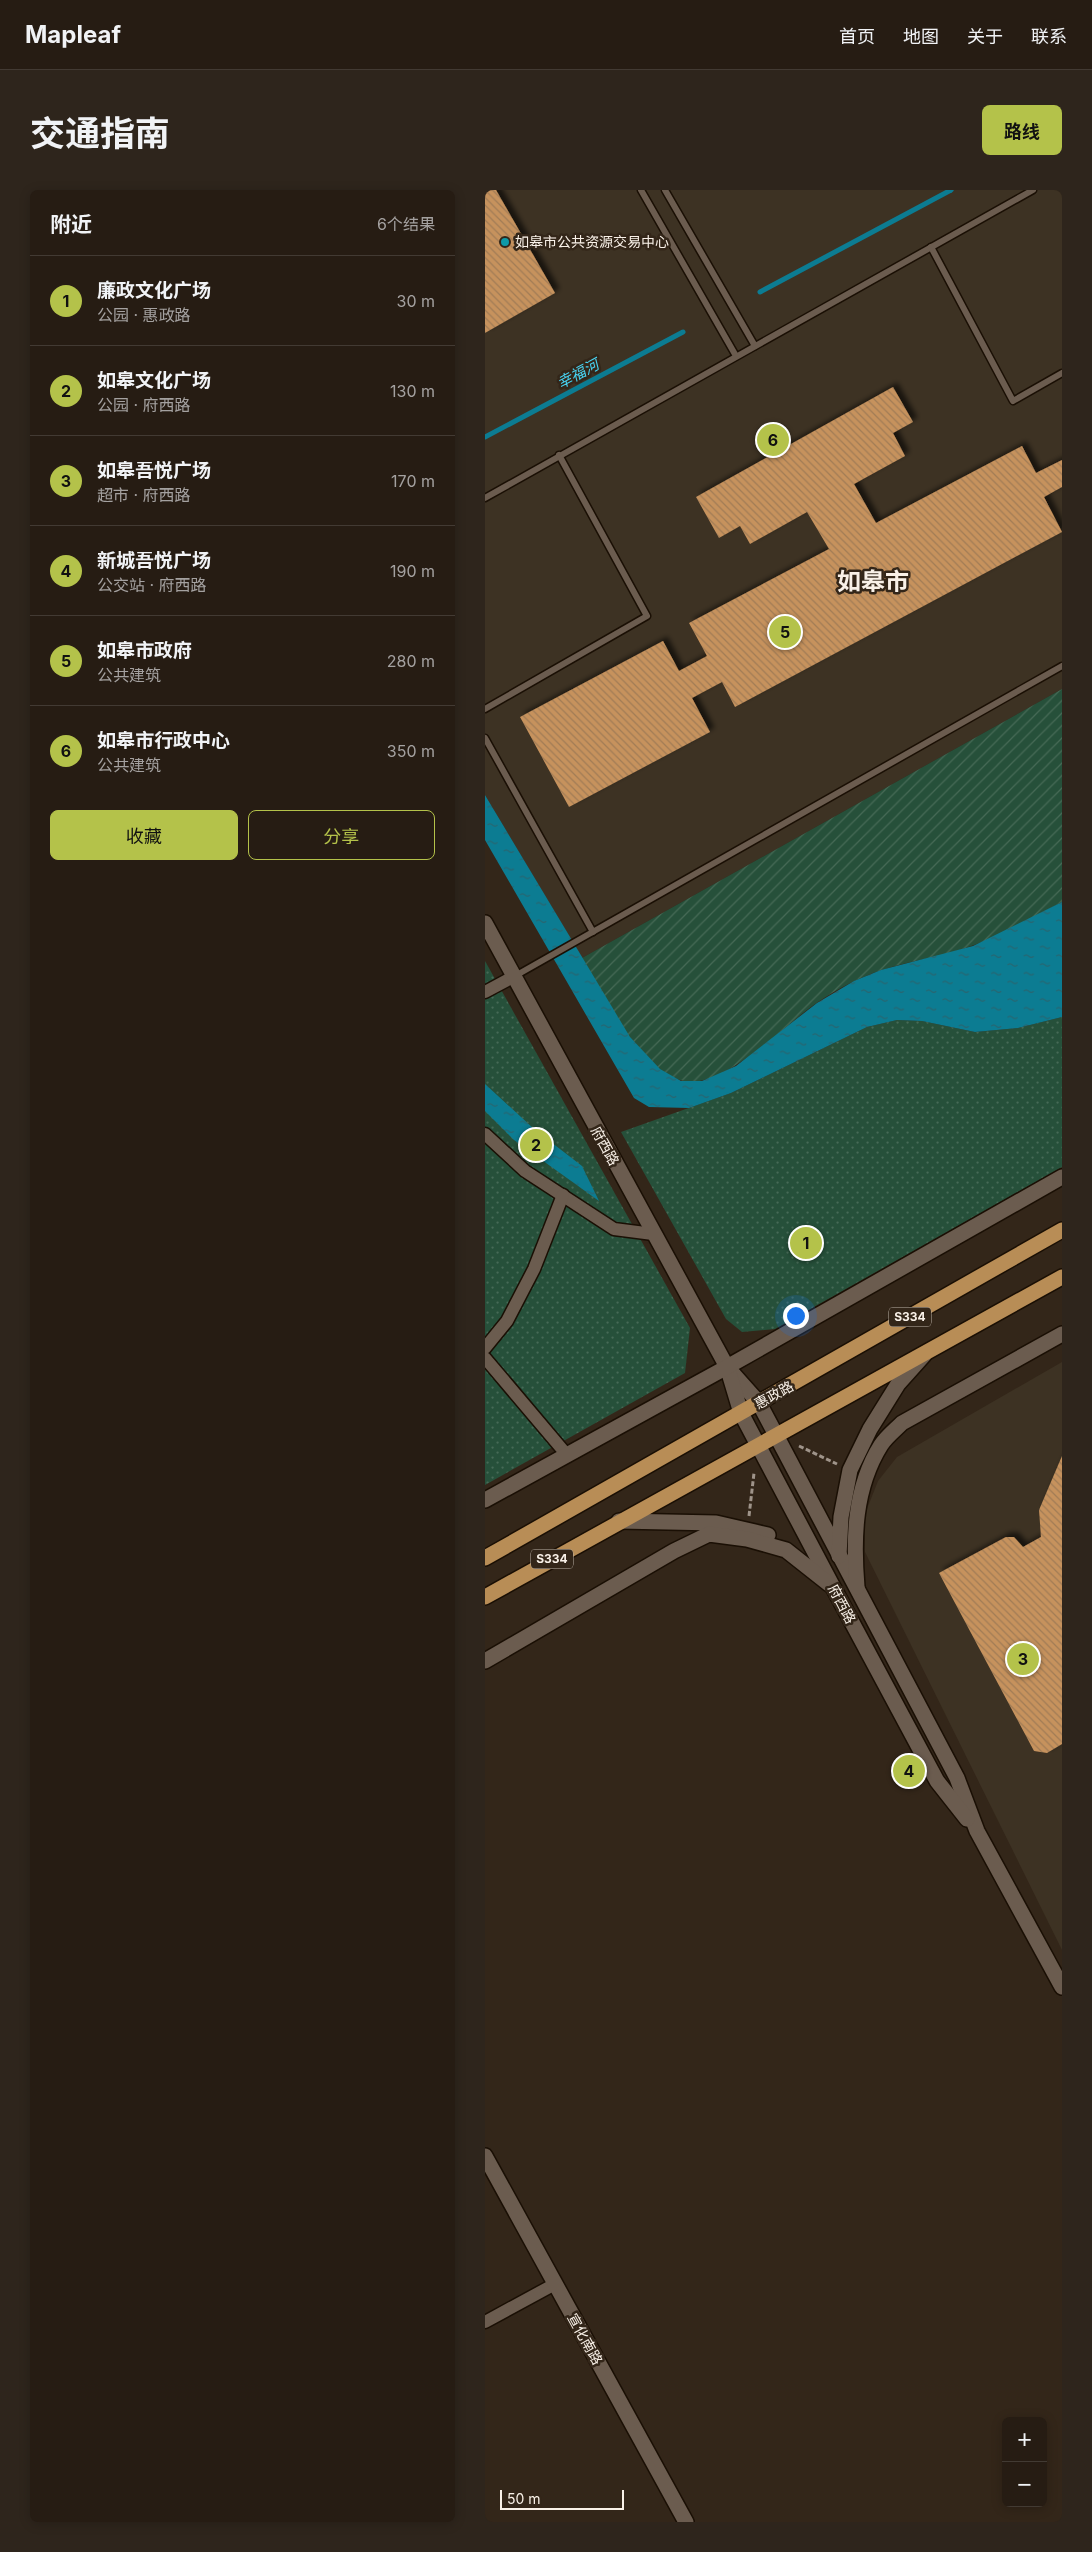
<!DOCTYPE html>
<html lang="zh">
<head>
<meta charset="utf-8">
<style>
	body { margin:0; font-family:Inter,"Noto Sans SC",sans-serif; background:#2e251c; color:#f1f3f6 }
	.controls { position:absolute; right:15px; bottom:15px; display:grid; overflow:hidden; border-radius:8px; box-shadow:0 2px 12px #0003 }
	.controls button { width:45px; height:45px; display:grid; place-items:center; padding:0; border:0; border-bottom:1px solid #423a33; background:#261c13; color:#f1f3f6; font:25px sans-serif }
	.scale { position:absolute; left:15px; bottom:12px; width:124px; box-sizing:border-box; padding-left:5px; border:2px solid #f9f1e8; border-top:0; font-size:14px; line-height:18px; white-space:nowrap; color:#f9f1e8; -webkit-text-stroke:4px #332619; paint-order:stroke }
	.you { position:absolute; left:310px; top:1125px; width:18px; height:18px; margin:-12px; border:4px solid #fff; border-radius:50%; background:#1a73e8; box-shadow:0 0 0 8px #1a73e833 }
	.badge { display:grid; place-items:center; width:32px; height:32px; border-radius:50%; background:#b4c24a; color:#111; font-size:16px; font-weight:700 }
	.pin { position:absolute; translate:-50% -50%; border:2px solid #fff; box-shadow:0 1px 5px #0006 }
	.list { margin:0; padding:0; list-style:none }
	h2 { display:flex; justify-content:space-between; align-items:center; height:65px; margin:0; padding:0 20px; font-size:21px }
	h2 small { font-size:16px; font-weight:400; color:#a4a1a0 }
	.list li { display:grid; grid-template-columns:32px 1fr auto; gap:15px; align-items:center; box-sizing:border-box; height:90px; padding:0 20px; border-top:1px solid #423a33 }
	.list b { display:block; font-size:19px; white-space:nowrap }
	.list p { margin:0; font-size:16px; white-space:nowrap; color:#a4a1a0 }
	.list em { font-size:16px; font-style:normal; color:#a4a1a0 }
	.actions { display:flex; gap:10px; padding:15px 20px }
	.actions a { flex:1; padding:11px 0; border:1px solid #b4c24a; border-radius:8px; text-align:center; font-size:18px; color:#b4c24a }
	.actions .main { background:#b4c24a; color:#111 }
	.map { position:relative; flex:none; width:577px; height:2332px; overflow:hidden; border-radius:8px }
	header { display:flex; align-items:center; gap:30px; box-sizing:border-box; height:70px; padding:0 25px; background:#261c13; border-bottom:1px solid #423a33 }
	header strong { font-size:24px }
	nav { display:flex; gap:28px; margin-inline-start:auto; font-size:18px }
	.intro { display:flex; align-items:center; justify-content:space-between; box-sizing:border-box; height:120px; padding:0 30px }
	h1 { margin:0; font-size:35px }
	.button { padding:12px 22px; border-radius:8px; background:#b4c24a; color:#111; font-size:18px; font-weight:700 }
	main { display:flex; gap:30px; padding:0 30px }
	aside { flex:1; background:#261c13; border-radius:8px; box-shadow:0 2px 12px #0003 }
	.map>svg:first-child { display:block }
</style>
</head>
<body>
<header>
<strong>Mapleaf</strong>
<nav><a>首页</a><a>地图</a><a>关于</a><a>联系</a></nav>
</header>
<div class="intro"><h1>交通指南</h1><a class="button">路线</a></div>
<main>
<aside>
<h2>附近<small>6个结果</small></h2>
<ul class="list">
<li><span class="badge">1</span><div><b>廉政文化广场</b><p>公园 · 惠政路</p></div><em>30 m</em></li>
<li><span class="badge">2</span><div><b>如皋文化广场</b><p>公园 · 府西路</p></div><em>130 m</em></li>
<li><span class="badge">3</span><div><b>如皋吾悦广场</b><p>超市 · 府西路</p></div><em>170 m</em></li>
<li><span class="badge">4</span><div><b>新城吾悦广场</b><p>公交站 · 府西路</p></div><em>190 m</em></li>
<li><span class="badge">5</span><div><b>如皋市政府</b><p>公共建筑</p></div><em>280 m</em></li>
<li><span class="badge">6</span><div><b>如皋市行政中心</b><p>公共建筑</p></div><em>350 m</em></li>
</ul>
<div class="actions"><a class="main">收藏</a><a>分享</a></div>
</aside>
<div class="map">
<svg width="577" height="2332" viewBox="0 0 577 2332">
	<defs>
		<pattern id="park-dots" width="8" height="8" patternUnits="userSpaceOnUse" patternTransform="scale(1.25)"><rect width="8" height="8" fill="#26503a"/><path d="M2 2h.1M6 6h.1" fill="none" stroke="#466a56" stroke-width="1.8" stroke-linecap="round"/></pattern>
		<pattern id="garden-furrows" width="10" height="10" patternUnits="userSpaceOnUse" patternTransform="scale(1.25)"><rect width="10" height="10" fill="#26503a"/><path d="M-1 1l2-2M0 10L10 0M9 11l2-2" fill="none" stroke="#466a56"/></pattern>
		<pattern id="water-ripples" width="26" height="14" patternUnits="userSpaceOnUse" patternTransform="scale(1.25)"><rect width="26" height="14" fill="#0c7c92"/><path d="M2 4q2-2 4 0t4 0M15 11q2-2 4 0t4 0" fill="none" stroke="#286570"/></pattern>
		<pattern id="building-back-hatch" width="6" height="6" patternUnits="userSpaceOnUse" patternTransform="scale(1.25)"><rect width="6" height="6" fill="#c6925d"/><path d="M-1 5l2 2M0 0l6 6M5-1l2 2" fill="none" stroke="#a17c56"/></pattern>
		<filter id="shadow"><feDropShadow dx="4.5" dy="-4.5" stdDeviation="2.5" flood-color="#0009"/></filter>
	</defs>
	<rect width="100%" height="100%" fill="#332619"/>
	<g fill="#3d3223">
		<polygon points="0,0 577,0 577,499 97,768 0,605"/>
		<polygon points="577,1172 577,1760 380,1362 380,1324 393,1291 412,1267"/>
	</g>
	<g fill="url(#park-dots)">
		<polygon points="0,771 205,1138 200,1183 0,1295"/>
		<polygon points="577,827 577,977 290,1139 257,1142 241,1129 136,942 246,903 382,837 412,830 437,831 490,842 533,838"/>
	</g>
	<path fill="url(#garden-furrows)" d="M 577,499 L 577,712 C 548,727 519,744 489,755 C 459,767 427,770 397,780 C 375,787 352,799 333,812 C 301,833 235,904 195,890 C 150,875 120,806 97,768 Z"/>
	<g fill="url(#water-ripples)">
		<polygon points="0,605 145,847 175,879 196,891 217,891 251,876 332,813 369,791 396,780 488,756 577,712 577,827 533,838 490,842 437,831 412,830 382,837 246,903 204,918 164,917 149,908 0,650"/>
		<polygon points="0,894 49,939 97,976 114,1011 29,950 0,921"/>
	</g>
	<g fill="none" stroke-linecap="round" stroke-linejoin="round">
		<g stroke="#0c7c92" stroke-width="5">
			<polyline points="275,102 466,0"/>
			<polyline points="0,247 198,142"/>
		</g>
	</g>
	<g fill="url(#building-back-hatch)" filter="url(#shadow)">
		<polygon points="0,0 11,0 70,103 0,143"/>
		<polygon points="408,197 428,232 408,243 420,266 369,294 391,333 537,256 551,283 577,270 577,297 559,307 577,342 250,517 237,492 207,508 225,542 84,617 35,527 178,451 194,481 222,466 204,433 344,359 322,322 265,354 255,336 234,348 211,307"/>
		<polygon points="577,1266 577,1554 562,1563 549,1561 454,1383 521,1347 529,1347 538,1357 556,1347 554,1320"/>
	</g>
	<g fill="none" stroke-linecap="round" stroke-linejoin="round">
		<g stroke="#1a0f04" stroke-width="9">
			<g id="lane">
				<polyline points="156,0 251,166"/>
				<polyline points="180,0 270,156"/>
				<polyline points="446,57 528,211 577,183"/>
				<polyline points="0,308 548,0"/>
				<polyline points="0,519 162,426 74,265"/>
				<polyline points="0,548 108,742"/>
				<polyline points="30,786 577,476"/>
			</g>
		</g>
		<g stroke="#1a0f04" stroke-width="15">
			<g id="street">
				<polyline points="0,802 28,787"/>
				<polyline points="0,944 40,981 129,1039 168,1044"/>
				<polyline points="0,1158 22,1131 49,1079 78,1005"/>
				<polyline points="0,1168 82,1265"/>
				<polyline points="0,2132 70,2094"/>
			</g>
		</g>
		<g stroke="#1a0f04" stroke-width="18">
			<g id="secondary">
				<polyline points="0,733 242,1177 274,1213 291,1245 472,1588 492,1641 577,1797"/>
				<polyline points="244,1183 256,1223 348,1397 452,1591 482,1629"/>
				<polyline points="0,1310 242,1177 577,987"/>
				<polyline points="134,1331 231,1333 283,1345"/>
				<polyline points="354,1366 356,1327 365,1280 385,1239 413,1194 439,1165"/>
				<path d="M 372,1397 C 368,1349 369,1298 396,1255 C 401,1247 410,1240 417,1233 L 577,1144"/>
				<polyline points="0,1471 189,1361 224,1344 262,1349 301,1360 344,1394"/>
				<polyline points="0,1966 201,2332"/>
			</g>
		</g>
		<g stroke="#1a0f04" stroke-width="18">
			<g id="primary">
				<polyline points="0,1368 577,1040"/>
				<polyline points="0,1407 577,1087"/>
			</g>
		</g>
		<g stroke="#9f948a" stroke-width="3" stroke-dasharray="5 2.5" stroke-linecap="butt">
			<polyline points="314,1256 352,1274"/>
			<polyline points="264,1326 269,1283"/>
		</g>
		<use href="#lane" stroke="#6b5c4f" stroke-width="6"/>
		<use href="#street" stroke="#6b5c4f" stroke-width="12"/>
		<use href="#secondary" stroke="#6b5c4f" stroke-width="15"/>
		<use href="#primary" stroke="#b88d56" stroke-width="15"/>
	</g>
	<circle fill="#0f9aa8" stroke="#332619" stroke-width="2" cx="20" cy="52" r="5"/>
	<g text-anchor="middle" stroke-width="5" stroke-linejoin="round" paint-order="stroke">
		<g fill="#332619" stroke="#beb4aa" stroke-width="1">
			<rect x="404" y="1117.5" width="42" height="19" rx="4"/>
			<rect x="46" y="1359.5" width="42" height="19" rx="4"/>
		</g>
		<g font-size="12" font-weight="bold" fill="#f9f1e8">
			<text x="425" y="1131">S334</text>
			<text x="67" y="1373">S334</text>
		</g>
		<g font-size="14" fill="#f9f1e8" stroke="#332619" text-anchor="start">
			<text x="30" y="57">如皋市公共资源交易中心</text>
		</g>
		<g font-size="14" fill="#f9f1e8" stroke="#332619">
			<text transform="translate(120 956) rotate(61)" y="5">府西路</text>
			<text transform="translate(289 1205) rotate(-29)" y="5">惠政路</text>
			<text transform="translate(357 1414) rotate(62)" y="5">府西路</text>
			<text transform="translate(100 2149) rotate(61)" y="5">宣化南路</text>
		</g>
		<g font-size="15" font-style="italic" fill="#48d3f2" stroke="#332619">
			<text transform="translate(93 184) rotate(-28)" y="5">幸福河</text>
		</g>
		<g font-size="24" font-weight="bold" fill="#f9f1e8" stroke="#332619">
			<text x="388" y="400">如皋市</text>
		</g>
	</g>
</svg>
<div class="controls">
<button>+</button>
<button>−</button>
</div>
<div class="scale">50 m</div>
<div class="you"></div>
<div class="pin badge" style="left:321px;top:1053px">1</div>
<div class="pin badge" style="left:51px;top:955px">2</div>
<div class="pin badge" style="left:538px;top:1469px">3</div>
<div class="pin badge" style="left:424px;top:1581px">4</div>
<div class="pin badge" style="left:300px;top:442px">5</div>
<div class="pin badge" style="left:288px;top:250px">6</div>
</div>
</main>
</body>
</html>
